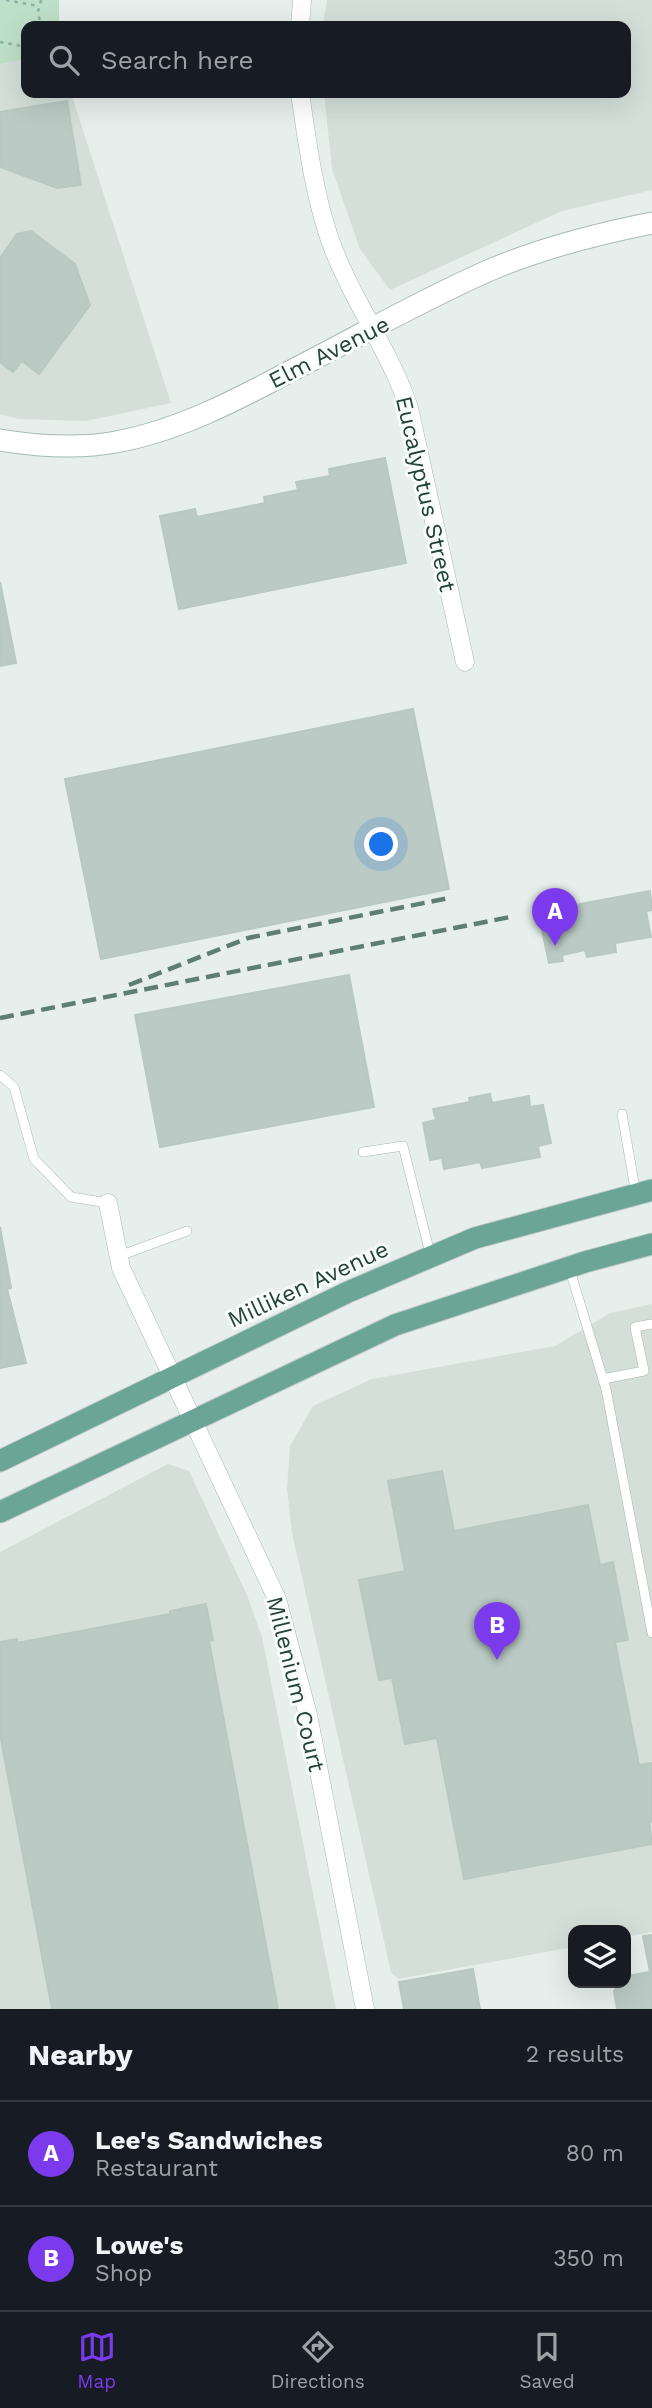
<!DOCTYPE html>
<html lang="en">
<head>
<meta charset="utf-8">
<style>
	body { margin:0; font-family:"Work Sans",sans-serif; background:#20242c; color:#f1f3f6 }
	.controls { position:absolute; right:21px; bottom:21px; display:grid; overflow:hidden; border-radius:14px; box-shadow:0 7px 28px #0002 }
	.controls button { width:63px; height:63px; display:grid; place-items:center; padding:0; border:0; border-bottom:2px solid #363941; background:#171b24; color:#f1f3f6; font:35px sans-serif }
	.you { position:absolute; left:382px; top:845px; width:24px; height:24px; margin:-18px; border:5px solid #fff; border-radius:50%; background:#1a73e8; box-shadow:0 0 0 10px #1a73e833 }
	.badge { display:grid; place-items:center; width:46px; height:46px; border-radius:50%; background:#7c3aed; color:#fff; font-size:23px; font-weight:700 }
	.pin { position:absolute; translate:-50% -58px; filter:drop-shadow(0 2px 4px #0008) }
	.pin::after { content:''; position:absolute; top:37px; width:24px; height:21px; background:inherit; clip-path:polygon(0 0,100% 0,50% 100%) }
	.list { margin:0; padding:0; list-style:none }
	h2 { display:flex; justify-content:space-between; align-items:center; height:91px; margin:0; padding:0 28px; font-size:30px }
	h2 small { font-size:23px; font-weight:400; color:#9ea1a6 }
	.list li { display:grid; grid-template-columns:46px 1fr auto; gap:21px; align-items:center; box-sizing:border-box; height:105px; padding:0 28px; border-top:2px solid #363941 }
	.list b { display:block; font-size:26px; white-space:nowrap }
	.list p { margin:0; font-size:23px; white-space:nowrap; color:#9ea1a6 }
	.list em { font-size:23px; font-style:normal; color:#9ea1a6 }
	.icon { flex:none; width:38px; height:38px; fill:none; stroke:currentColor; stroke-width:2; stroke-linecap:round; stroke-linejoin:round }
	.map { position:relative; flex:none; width:652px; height:2009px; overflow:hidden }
	.search { position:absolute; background:#171b24; box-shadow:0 7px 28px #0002; left:21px; right:21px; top:21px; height:77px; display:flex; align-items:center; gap:18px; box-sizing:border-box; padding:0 24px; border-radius:14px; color:#9ea1a6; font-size:26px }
	.sheet { height:301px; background:#171b24 }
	nav { display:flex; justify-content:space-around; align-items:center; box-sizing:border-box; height:98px; border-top:2px solid #363941; background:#171b24; font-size:19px; color:#9ea1a6 }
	nav a { display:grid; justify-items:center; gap:4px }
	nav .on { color:#7c3aed }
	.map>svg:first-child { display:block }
</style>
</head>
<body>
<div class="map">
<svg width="652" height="2009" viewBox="0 0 652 2009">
	<rect width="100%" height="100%" fill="#e6efeb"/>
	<g fill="#d4dfda">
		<polygon points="0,0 59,0 59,26 26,26 26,93 71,93 171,403 86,421 18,419 0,414"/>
		<polygon points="327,0 652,0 652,190 562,211 390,290 360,249 332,169 324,93 626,93 626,26 323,26"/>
		<polygon points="652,1304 652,1932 626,1937 626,1930 573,1930 573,1947 398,1979 391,1972 292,1533 287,1489 290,1446 313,1406 372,1379 555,1346 610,1313"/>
		<polygon points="168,1464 189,1471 247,1595 262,1637 336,2009 0,2009 0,1552"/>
	</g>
	<polygon fill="#bfe0c8" points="0,0 59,0 59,26 26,26 26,59 0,64"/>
	<g fill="#bbcac4" stroke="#b8c9c2" stroke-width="2">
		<polygon points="67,101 81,185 57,188 0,167 0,112"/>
		<polygon points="31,231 75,264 90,305 39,374 22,361 13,372 0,362 0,258 17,234"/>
		<polygon points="385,458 406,563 179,609 160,516 195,509 197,517 265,503 264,497 298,490 296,482 330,476 329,469"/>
		<polygon points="0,582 16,663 0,666"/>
		<polygon points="413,709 449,889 101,959 65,779"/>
		<polygon points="650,891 652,910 646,911 651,937 615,943 616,952 587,957 585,950 562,955 563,961 549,963 538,912"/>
		<polygon points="349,975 374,1107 160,1147 135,1015"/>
		<polygon points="490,1094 492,1103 529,1096 530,1107 543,1105 551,1143 538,1146 540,1157 482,1168 480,1162 444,1169 442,1158 430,1160 423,1123 436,1120 433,1109 470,1102 469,1098"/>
		<polygon points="0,1227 11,1288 7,1289 26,1363 0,1368"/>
		<polygon points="442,1471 454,1531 588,1505 600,1565 613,1562 628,1640 615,1642 639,1765 652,1763 652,1821 649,1822 652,1844 464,1879 437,1738 405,1744 392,1678 379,1680 359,1580 405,1571 388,1481"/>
		<polygon points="206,1604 213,1640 209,1641 278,2009 52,2009 0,1734 0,1642 17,1639 17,1643 170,1614 170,1611"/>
		<polygon points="652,1935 652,2009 617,2009 614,1991 620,1983 626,1983 626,1976 650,1972 643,1936"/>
		<polygon points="473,1969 480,2009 404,2009 399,1982"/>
	</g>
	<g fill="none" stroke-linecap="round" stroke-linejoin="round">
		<g stroke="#a8b8b2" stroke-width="10">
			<g id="lane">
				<polyline points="0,1075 14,1087 34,1159 71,1197 108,1203"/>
				<polyline points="622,1114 636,1194"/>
				<polyline points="363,1152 403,1146 431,1257"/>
				<polyline points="119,1256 187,1231"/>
				<polyline points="569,1267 606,1389 652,1633"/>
				<polyline points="603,1379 644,1371 635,1327 652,1324"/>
			</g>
		</g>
		<g stroke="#a8b8b2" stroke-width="19">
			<g id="street">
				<polyline points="300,26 302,0"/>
				<path d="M 300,93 C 307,140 313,188 328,234 C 348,295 389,348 409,408 L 465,662"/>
				<polyline points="108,1203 121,1268 277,1599 308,1715 365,2009"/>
			</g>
		</g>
		<g stroke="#a4bbb3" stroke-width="23">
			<path id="secondary" d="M 0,440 C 37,446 78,449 116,442 C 176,431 233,402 287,373 C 354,339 421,300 490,270 C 542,248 596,234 652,223"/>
		</g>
		<g stroke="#c2cac8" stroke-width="23">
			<g id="primary">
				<polyline points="0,1461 348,1292 475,1238 652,1190"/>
				<polyline points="0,1512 395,1325 585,1262 652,1244"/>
			</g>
		</g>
		<g stroke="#86b3a5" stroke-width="2.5" stroke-dasharray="3.5 5" stroke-linecap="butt">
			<polyline points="6,0 38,6"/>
			<polyline points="41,0 38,12 41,26"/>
			<polyline points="0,42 26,47"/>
		</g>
		<use href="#lane" stroke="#fff" stroke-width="9"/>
		<use href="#street" stroke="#fff" stroke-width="18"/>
		<use href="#secondary" stroke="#fff" stroke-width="21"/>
		<use href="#primary" stroke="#6aa596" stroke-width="21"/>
		<g stroke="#5f7d75" stroke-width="4.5" stroke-dasharray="14 7" stroke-linecap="butt">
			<polyline points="129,985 248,938 449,898"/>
			<polyline points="0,1018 510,917"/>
		</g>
	</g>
	<g text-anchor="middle" stroke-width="6" stroke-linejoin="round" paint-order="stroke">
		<g font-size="23" fill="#24423a" stroke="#f7fbf9">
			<text transform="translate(329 352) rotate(-27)" y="8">Elm Avenue</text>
			<text transform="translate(426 494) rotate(77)" y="8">Eucalyptus Street</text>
			<text transform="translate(308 1284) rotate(-25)" y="8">Milliken Avenue</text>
			<text transform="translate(296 1684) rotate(76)" y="8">Millenium Court</text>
		</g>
	</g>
</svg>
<div class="controls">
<button><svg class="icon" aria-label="layers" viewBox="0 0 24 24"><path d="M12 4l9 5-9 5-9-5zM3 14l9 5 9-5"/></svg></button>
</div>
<div class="you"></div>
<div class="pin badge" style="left:555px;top:946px">A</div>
<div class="pin badge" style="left:497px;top:1660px">B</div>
<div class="search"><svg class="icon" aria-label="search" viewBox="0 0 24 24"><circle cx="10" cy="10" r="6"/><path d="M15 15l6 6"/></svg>Search here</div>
</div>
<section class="sheet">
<h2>Nearby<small>2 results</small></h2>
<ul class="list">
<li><span class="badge">A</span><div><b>Lee's Sandwiches</b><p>Restaurant</p></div><em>80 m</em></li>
<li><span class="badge">B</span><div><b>Lowe's</b><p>Shop</p></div><em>350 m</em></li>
</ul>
</section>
<nav>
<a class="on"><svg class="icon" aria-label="map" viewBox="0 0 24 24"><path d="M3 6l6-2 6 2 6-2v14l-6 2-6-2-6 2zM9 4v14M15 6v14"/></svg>Map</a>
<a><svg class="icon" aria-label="directions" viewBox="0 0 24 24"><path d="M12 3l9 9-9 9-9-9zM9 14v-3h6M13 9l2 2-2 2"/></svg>Directions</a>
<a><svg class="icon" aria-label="saved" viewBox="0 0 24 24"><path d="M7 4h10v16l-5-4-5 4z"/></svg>Saved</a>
</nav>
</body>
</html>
